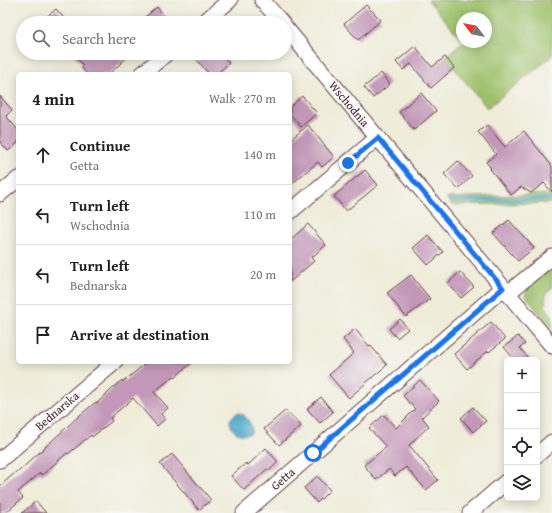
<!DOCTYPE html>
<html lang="en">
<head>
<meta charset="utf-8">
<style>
	body { margin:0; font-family:"Gentium Book Plus",serif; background:#f2f2f2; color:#202124 }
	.controls { position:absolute; right:12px; bottom:12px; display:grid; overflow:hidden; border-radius:6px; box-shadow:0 2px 10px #0003 }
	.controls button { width:36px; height:36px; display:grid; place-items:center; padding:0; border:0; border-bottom:1px solid #e0e0e0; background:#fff; color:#202124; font:20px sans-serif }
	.compass { position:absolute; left:456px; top:12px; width:36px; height:36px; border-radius:50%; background:#fff; box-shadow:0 2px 10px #0003; rotate:302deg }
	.stop { position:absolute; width:12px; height:12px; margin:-9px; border:3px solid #1a73e8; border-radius:50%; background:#fff }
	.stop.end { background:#1a73e8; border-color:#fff; box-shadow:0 1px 4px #0008 }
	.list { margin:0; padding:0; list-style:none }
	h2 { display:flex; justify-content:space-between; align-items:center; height:52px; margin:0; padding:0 16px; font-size:17px }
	h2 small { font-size:13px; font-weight:400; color:#757577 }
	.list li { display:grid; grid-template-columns:26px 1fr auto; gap:12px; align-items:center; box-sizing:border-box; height:60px; padding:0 16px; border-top:1px solid #e0e0e0 }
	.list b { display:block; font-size:15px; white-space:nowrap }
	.list p { margin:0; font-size:13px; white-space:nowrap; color:#757577 }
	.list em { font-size:13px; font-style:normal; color:#757577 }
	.icon { flex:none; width:22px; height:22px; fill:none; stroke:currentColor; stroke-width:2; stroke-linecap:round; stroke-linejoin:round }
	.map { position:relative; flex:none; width:552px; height:513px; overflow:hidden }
	.search { position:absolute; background:#fff; box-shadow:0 2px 10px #0003; left:16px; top:16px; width:276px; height:44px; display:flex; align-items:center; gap:10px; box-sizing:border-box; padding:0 14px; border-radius:22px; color:#757577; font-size:15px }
	.panel { position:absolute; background:#fff; box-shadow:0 2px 10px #0003; left:16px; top:72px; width:276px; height:292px; border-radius:6px }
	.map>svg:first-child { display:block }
</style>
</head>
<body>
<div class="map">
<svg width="552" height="513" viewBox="0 0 552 513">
	<rect width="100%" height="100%" fill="#f6f6f2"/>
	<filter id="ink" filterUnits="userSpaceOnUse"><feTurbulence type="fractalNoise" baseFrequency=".025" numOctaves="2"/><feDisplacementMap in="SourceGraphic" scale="8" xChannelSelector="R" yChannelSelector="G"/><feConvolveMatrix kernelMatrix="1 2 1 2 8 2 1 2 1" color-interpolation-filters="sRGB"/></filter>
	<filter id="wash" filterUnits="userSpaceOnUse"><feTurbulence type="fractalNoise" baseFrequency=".012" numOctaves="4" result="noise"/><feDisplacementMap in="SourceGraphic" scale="16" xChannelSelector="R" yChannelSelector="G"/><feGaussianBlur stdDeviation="0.9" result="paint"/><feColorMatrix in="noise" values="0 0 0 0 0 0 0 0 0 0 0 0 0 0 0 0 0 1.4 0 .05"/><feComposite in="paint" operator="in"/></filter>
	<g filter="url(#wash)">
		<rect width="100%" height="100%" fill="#efecd9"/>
		<g fill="#9dc16b" stroke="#74704b">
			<polygon points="428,0 552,0 552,56 487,108 445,57 462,42 486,42 486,18 462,18 462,40"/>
			<polygon points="552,193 552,203 452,205 446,198 551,194"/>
			<polygon points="552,265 552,288 546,293 545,306 552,315 552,329 525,295 527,291 525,289"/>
		</g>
		<path fill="#4aa5c8" stroke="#4a627a" d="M 238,413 C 246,414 251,423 252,431 L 250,434 C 239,437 230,431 230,420 L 235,414 Z"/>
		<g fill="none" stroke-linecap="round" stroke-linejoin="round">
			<polyline stroke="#4aa5c8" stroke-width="3.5" points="450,201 552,199"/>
		</g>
		<g id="blocks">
			<g fill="#c297b8">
				<polygon points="366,5 381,20 358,40 344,24"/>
				<polygon points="157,7 170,23 138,23"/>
				<polygon points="56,9 68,23 39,23"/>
				<polygon points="415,46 432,67 445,57 454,68 431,88 411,64 403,70 396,62"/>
				<polygon points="72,53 132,53 109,74 87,74 81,67 83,65"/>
				<polygon points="191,53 220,53 229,63 217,74 209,74"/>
				<polygon points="381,73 390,84 373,98 364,87"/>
				<polygon points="421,93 436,111 414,130 399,112"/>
				<polygon points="0,96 12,110 6,116 18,130 18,143 8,151 0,142"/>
				<polygon points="302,96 317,113 301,127 290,114 290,107"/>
				<polygon points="308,125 334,157 322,167 318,162 290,185 290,140"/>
				<polygon points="487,125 505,147 524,131 552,166 552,192 544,183 531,193 521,187 511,195 490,169 491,168 486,162 496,154 478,132"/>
				<polygon points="458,161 472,176 458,189 444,174"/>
				<polygon points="365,170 378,185 346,211 334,196"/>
				<polygon points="509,220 534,248 518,261 493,233"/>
				<polygon points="308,224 326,245 311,258 314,261 290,282 290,240"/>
				<polygon points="428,235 443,252 428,265 413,248"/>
				<polygon points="460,272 474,287 461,298 448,283"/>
				<polygon points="411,275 430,299 406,317 387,293"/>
				<polygon points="400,319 408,329 397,338 389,329"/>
				<polygon points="491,322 505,339 489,352 488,351 467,369 454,354"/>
				<polygon points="355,329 369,346 370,345 387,365 375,375 349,398 329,375 354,353 343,339"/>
				<polygon points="518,336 525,344 520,348 530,360 515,360 504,347"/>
				<polygon points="147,362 193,362 175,377 174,376 154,392 168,408 161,414 165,419 157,426 133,398 110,418 112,421 92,437 91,435 68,454 67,453 42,475 40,473 18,492 23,498 5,513 0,513 0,486 17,471 18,472 80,415 96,402 97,403 122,380 123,382"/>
				<polygon points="420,380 439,401 422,417 429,426 409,445 438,480 426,490 406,467 395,476 389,469 376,480 364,465 386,447 369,428 384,415 396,428 415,409 403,396"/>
				<polygon points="321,397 333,412 320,423 307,409"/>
				<polygon points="473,407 486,421 473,432 461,418"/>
				<polygon points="286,410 301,426 279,445 264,429"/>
				<polygon points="266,448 278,462 269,471 267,469 244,490 231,476 246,463 248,465"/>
				<polygon points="172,454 211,500 199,510 160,464"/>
				<polygon points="317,476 330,490 317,503 304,488"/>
				<polygon points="36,501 46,513 22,513"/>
			</g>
		</g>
	</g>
	<g filter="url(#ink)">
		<use href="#blocks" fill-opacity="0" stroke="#633e45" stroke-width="1"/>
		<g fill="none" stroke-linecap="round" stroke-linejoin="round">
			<g stroke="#633e45" stroke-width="17">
				<g id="minor">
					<polyline points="262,0 282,23"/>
					<polyline points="203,23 230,0"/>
					<polyline points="285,27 552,346"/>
					<polyline points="142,74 167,53"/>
					<polyline points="0,194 18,179"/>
					<polyline points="290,212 377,138"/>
					<polyline points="508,293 552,257"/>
					<polyline points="537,455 552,442"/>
					<polyline points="0,460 115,362"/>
					<polyline points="244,513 503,288"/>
					<polyline points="470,513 507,481"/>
				</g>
			</g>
			<use href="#minor" stroke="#fff" stroke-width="15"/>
		</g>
	</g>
	<g fill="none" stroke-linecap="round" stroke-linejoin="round" filter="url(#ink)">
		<polyline stroke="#1a73e8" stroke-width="5" points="313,453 503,288 378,138 348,163"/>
	</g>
	<g text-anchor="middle" stroke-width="3" stroke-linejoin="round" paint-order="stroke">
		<g font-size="12" fill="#4a1f2b" stroke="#f6f6f2">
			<text transform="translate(349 104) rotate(50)" y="4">Wschodnia</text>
			<text transform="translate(57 411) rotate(-40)" y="4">Bednarska</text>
			<text transform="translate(283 479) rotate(-41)" y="4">Getta</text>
		</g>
	</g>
</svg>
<div class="controls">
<button>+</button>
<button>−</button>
<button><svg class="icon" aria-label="locate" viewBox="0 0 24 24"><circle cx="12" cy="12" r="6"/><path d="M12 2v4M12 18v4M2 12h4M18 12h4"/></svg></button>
<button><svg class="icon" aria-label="layers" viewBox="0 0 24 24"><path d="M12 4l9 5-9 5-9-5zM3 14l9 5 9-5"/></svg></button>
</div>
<svg class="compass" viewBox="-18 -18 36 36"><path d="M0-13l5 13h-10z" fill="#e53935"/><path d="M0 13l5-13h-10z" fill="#757577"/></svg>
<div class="stop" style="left:313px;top:453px"></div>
<div class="stop end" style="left:348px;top:163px"></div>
<div class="search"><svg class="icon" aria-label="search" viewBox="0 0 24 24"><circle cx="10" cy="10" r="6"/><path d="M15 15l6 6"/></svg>Search here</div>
<section class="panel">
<h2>4 min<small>Walk · 270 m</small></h2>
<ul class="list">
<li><svg class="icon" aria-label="ahead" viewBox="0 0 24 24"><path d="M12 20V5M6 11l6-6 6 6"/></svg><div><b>Continue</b><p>Getta</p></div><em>140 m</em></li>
<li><svg class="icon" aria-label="left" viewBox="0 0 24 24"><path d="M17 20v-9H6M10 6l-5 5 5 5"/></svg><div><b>Turn left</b><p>Wschodnia</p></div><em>110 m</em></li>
<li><svg class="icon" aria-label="left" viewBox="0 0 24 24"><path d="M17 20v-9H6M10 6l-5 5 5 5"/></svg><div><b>Turn left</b><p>Bednarska</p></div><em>20 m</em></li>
<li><svg class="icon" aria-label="arrive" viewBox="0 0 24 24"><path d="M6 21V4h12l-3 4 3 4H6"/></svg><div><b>Arrive at destination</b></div></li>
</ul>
</section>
</div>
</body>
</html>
